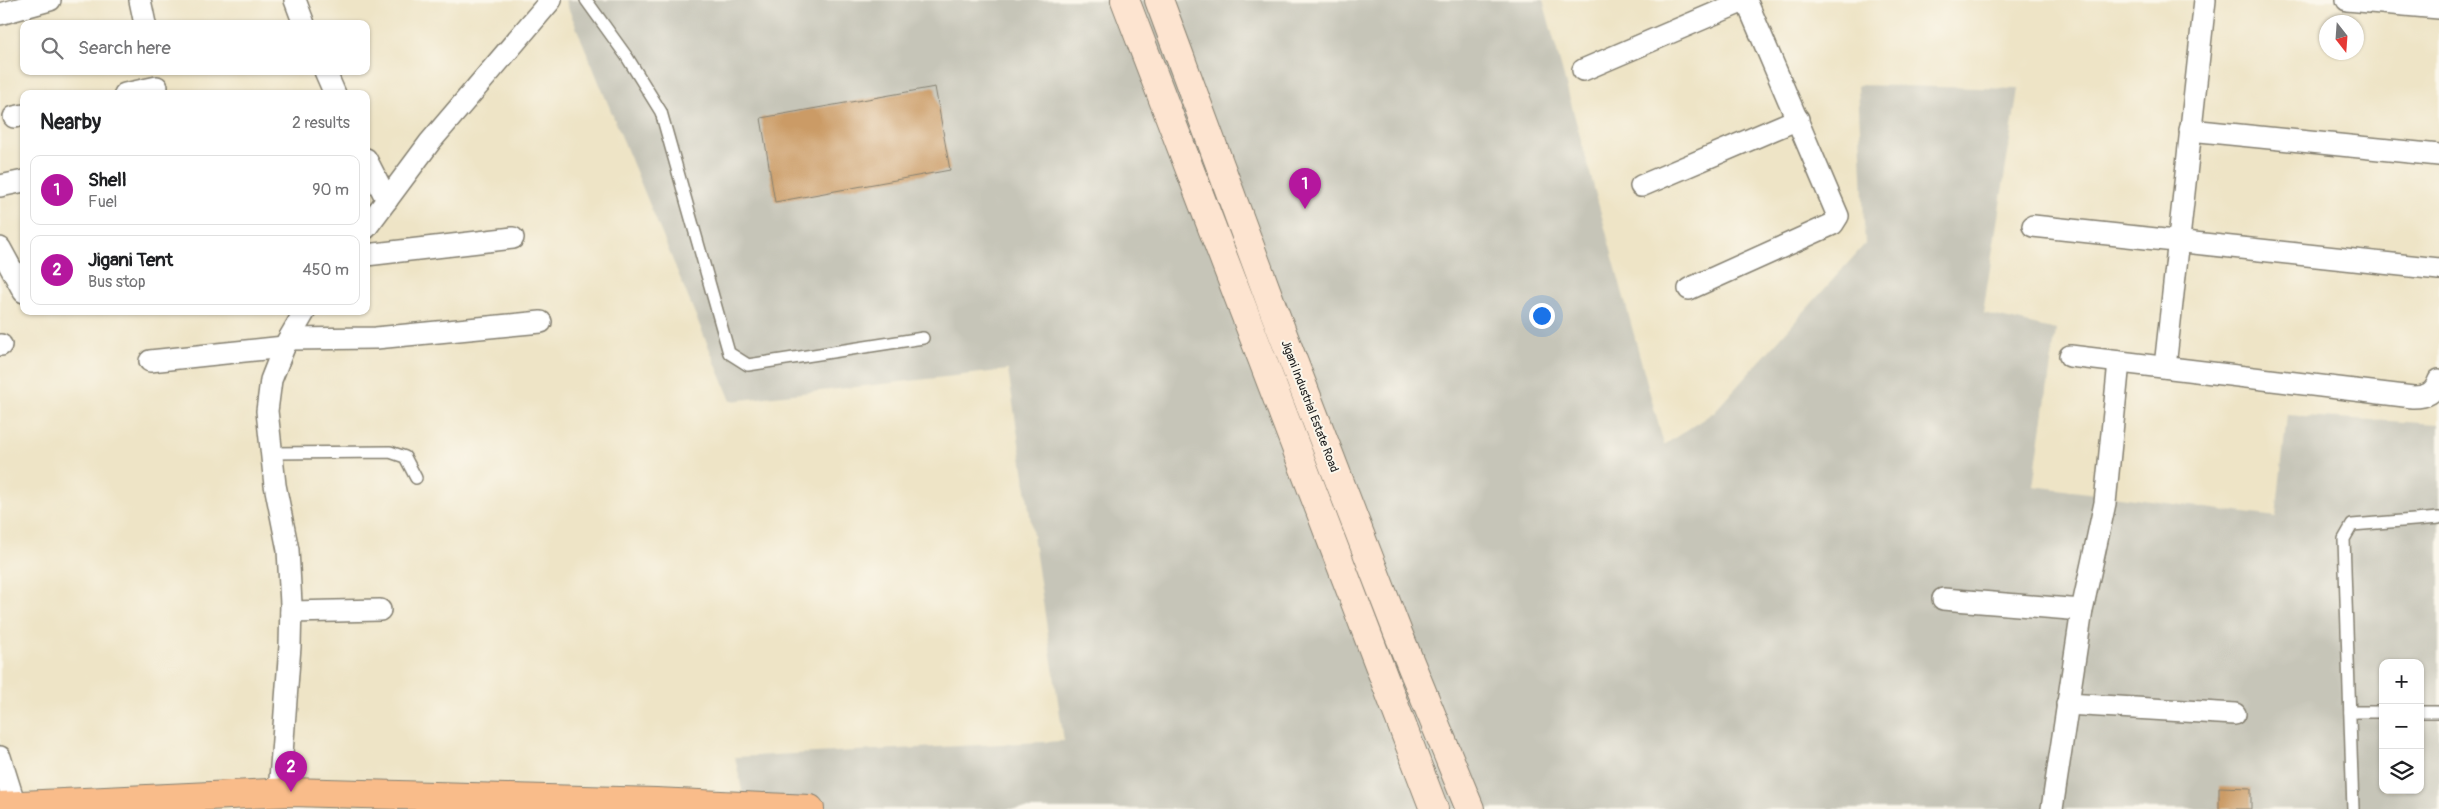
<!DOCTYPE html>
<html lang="en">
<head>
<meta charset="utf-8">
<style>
	body { margin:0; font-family:Pangolin,sans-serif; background:#f2f2f2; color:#202124 }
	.controls { position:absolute; right:15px; bottom:15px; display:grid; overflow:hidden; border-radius:10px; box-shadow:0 1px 4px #0004 }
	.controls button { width:45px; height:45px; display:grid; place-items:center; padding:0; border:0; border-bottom:1px solid #e0e0e0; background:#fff; color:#202124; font:25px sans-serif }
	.compass { position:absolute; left:2319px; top:15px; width:45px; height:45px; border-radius:50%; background:#fff; box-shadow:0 1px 4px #0004; rotate:163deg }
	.you { position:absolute; left:1541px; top:315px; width:18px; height:18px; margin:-12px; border:4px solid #fff; border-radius:50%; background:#1a73e8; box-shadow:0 0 0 8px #1a73e833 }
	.badge { display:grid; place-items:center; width:32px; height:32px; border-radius:50%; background:#b5179e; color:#fff; font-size:16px; font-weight:700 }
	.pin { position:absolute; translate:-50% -41px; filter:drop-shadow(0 1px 2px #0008) }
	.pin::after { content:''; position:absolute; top:26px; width:18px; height:15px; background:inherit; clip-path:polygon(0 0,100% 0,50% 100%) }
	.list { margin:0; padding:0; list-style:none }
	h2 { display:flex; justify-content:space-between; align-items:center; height:65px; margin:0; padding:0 20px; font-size:21px }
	h2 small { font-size:16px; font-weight:400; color:#757577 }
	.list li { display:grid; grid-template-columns:32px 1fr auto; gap:15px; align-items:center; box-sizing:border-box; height:70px; margin:0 10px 10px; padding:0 10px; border:1px solid #e0e0e0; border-radius:10px }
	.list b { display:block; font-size:19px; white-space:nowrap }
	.list p { margin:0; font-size:16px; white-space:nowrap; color:#757577 }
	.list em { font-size:16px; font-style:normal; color:#757577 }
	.icon { flex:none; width:28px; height:28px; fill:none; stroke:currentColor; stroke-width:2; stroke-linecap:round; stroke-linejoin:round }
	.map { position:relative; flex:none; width:2439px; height:809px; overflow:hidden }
	.search { position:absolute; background:#fff; box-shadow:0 1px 4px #0004; left:20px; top:20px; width:350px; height:55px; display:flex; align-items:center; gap:12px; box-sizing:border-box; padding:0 18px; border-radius:10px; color:#757577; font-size:19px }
	.panel { position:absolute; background:#fff; box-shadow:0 1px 4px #0004; left:20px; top:90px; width:350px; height:225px; border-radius:10px }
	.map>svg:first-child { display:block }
</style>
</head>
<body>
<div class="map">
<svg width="2439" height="809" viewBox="0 0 2439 809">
	<rect width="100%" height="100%" fill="#fbf7ec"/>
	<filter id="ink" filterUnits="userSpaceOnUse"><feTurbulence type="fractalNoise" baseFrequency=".02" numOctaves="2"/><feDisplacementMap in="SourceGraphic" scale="10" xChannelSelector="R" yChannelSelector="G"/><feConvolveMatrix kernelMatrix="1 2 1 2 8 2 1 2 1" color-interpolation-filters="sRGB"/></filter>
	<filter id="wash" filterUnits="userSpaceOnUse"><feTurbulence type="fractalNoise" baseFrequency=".0096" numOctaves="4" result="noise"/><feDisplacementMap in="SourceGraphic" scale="20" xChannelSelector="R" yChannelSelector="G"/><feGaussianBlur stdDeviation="1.12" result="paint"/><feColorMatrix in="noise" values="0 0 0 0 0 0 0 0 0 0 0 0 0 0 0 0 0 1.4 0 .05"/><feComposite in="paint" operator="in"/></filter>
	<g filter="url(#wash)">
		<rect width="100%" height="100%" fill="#eee4c6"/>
		<path fill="#c6c5b8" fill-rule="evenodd" d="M 565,0 L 1543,0 L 1664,445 L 1714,412 L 1865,244 L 1858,85 L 2018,89 L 1983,313 L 2056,330 L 2033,486 L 2276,517 L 2287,415 L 2439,424 L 2439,809 L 746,809 L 735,757 L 1064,741 L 1008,370 L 731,401 ZM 2383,663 L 2420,663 L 2420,790 L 2383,790 Z"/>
		<g id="blocks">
			<g fill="#cb9b66">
				<polygon points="935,87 950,170 775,202 761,118"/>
				<polygon points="2219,787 2251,788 2251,809 2219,809"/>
			</g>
		</g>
	</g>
	<g filter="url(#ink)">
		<use href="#blocks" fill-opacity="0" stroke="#858071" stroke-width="1"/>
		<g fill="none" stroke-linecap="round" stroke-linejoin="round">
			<g stroke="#858071" stroke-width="14">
				<g id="lane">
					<polyline points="586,0 627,57 661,112 729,353 748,365 923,338"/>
					<polyline points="271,453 390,452 405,457 416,478"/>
					<polyline points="2350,712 2383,712"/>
					<polyline points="2420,712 2439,712"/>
					<polyline points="2353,809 2344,539 2352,525 2439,518"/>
				</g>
			</g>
			<g stroke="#858071" stroke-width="24">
				<g id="street">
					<polyline points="140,0 145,24"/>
					<polyline points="295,0 304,24"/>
					<polyline points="2347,0 2439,8"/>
					<polyline points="0,14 50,0"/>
					<polyline points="1583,70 1746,0"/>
					<polyline points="325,71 335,94"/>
					<polyline points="125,94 157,87"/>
					<polyline points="14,117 24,115"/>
					<polyline points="2190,130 2439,155"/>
					<polyline points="366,159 387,200"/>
					<polyline points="0,186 24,181"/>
					<polyline points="1641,186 1798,119"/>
					<polyline points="2033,226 2439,269"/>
					<polyline points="366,228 430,142 551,0"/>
					<polyline points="0,248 24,292"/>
					<polyline points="366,255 513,238"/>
					<polyline points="1689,289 1833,224 1838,216 1746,0"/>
					<polyline points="289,339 376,338 541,322"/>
					<polyline points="0,345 1,345"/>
					<path d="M 2070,356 L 2413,397 C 2427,397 2434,393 2439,380"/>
					<polyline points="150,361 284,347"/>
					<polyline points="2165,367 2205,0"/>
					<polyline points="1943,599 2082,610"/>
					<polyline points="291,612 380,610"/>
					<polyline points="2067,704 2235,714"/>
					<polyline points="0,757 15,805"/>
					<polyline points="279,793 290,646 291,604 288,550 275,485 267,411 271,380 284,347 305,311"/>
					<polyline points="2052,809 2082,610 2105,503 2119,362"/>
				</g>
			</g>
			<g stroke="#858071" stroke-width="30">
				<g id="secondary">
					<polyline points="1125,0 1434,809"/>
					<polyline points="1159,0 1272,306 1398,633 1470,809"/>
				</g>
			</g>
			<g stroke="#858071" stroke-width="30">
				<polyline id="primary" points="0,806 291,792 656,802 810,809"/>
			</g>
			<use href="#lane" stroke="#fff" stroke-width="11"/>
			<use href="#street" stroke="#fff" stroke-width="21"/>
			<use href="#secondary" stroke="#fde4d0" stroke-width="28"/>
			<use href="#primary" stroke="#f9bc8a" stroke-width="28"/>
		</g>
	</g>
	<g text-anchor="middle" stroke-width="4" stroke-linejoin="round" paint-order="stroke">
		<g font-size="12" fill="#1c1c1c" stroke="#fbf7ec">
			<text transform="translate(1310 406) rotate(69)" y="4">Jigani Industrial Estate Road</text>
		</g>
	</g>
</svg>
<div class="controls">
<button>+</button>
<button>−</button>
<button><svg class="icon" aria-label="layers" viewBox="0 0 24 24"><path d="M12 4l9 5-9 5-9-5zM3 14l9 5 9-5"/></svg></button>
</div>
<svg class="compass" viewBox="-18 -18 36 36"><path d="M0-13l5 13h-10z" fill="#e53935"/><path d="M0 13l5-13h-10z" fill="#757577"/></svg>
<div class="you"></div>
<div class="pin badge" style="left:1305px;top:209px">1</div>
<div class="pin badge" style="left:291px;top:792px">2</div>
<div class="search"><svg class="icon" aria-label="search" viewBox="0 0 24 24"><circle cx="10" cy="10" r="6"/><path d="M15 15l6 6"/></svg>Search here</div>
<section class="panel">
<h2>Nearby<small>2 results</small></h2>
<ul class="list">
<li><span class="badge">1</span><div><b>Shell</b><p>Fuel</p></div><em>90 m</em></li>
<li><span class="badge">2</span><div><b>Jigani Tent</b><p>Bus stop</p></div><em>450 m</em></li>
</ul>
</section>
</div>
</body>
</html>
